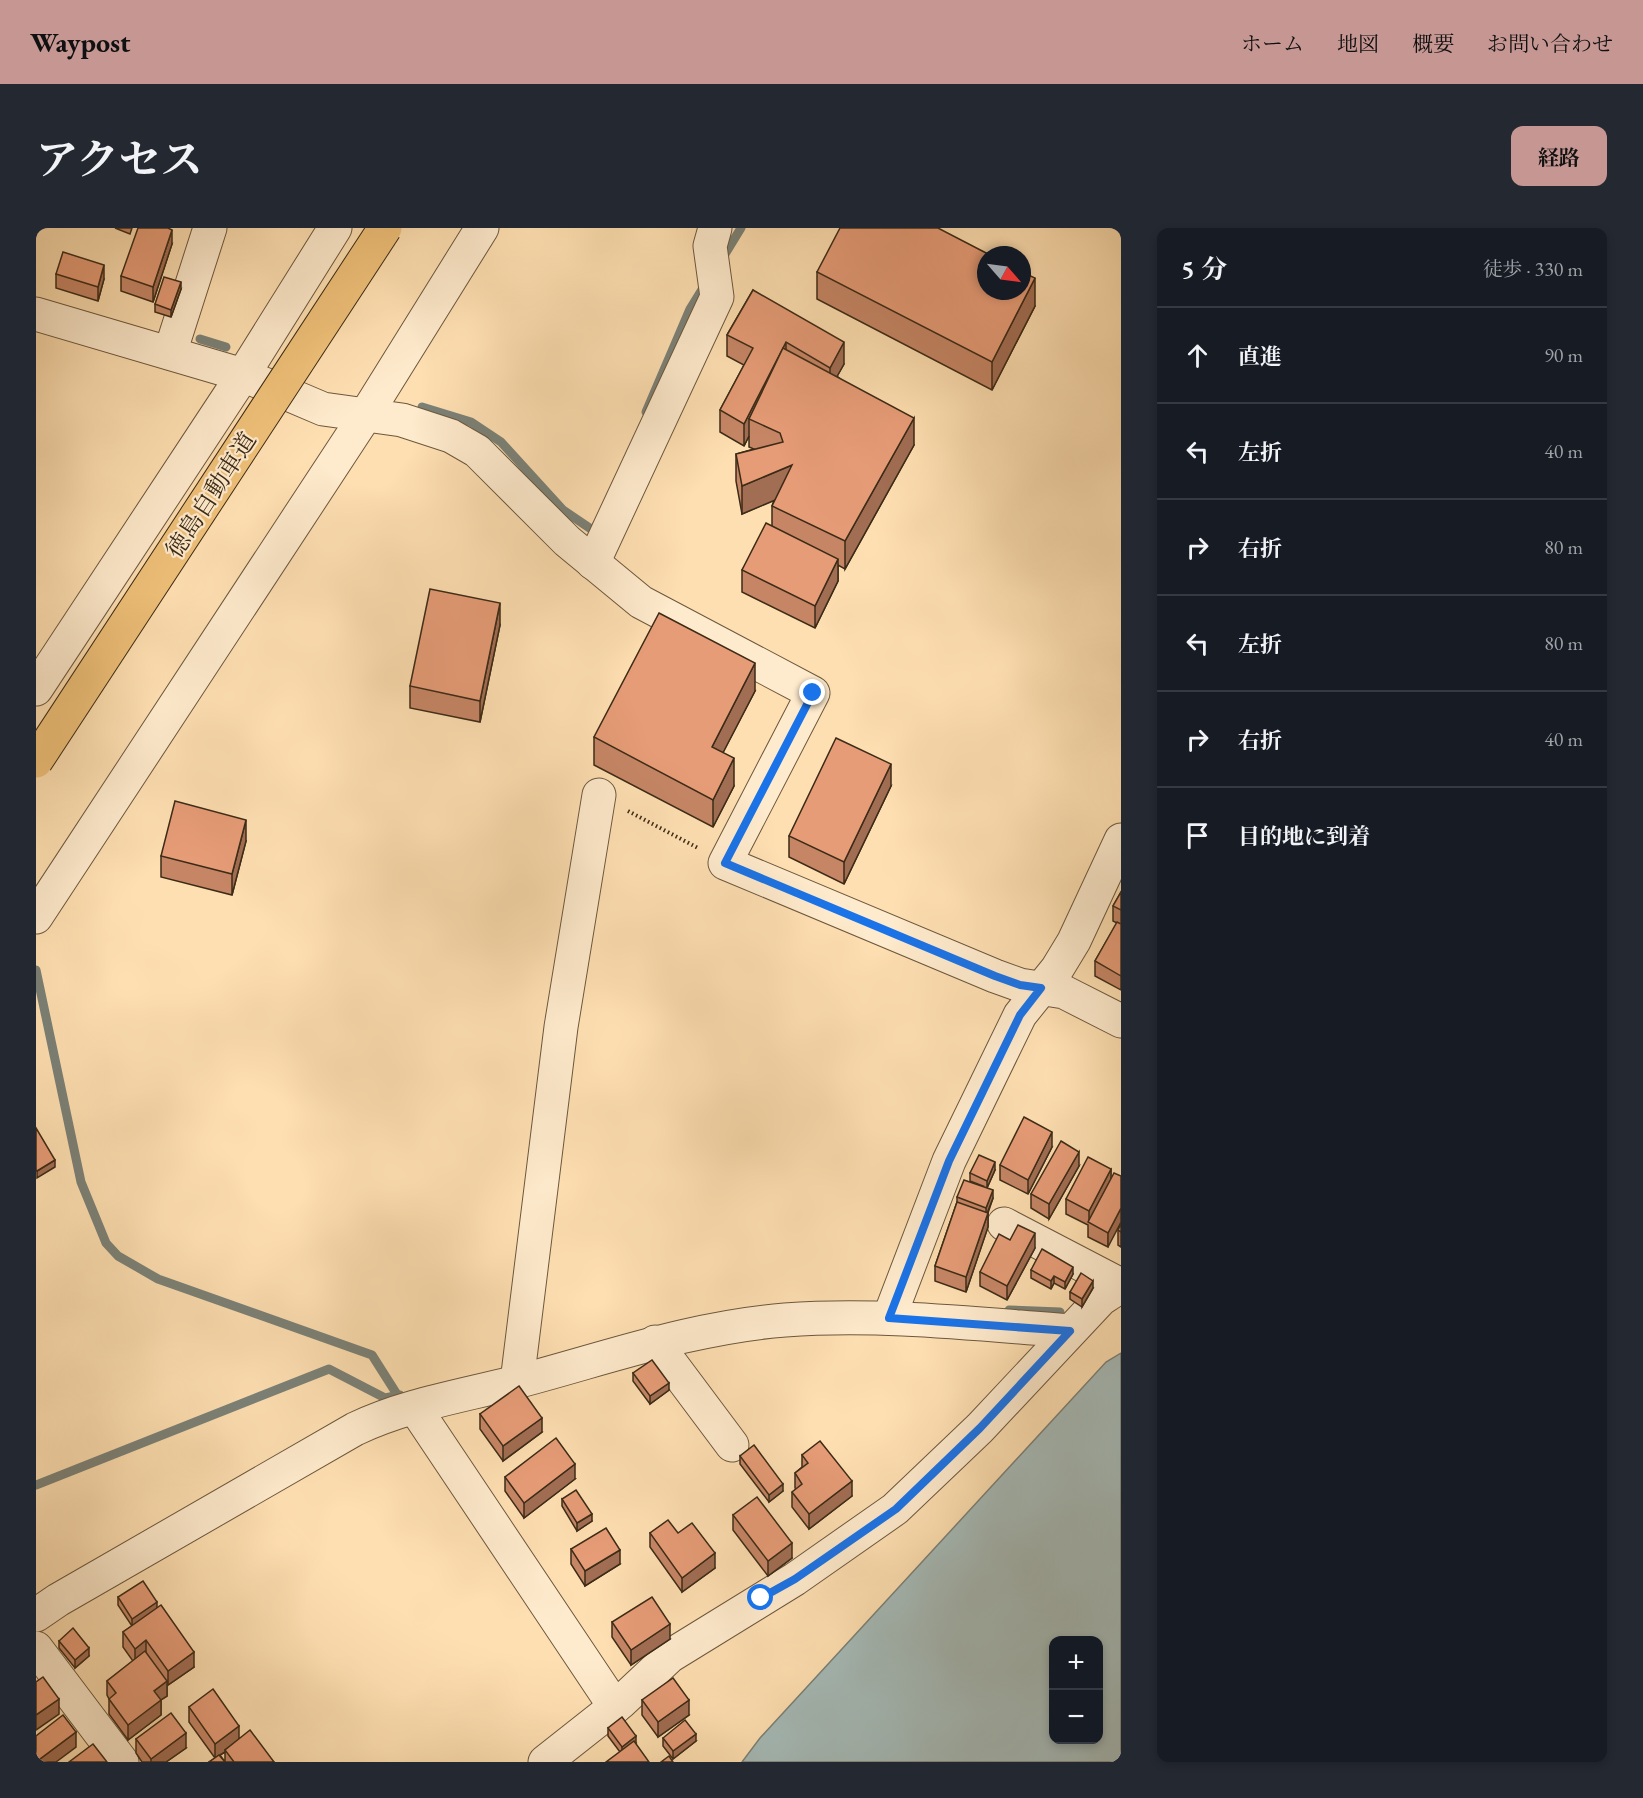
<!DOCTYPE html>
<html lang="ja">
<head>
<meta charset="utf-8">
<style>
	body { margin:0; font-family:"EB Garamond","Noto Serif JP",serif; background:#242831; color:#f1f3f6 }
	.controls { position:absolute; right:18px; bottom:18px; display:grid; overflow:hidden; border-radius:12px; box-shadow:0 3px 9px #0003 }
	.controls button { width:54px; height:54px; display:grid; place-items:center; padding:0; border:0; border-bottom:2px solid #363941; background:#171b24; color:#f1f3f6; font:30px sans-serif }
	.compass { position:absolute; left:941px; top:18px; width:54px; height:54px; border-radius:50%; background:#171b24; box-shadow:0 3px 9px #0003; rotate:118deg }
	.stop { position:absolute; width:18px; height:18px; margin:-14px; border:4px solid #1a73e8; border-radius:50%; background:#fff }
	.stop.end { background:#1a73e8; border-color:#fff; box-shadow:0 2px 6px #0008 }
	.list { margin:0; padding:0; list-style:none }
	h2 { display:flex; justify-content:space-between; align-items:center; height:78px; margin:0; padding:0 24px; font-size:26px }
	h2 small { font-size:20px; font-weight:400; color:#9ea1a6 }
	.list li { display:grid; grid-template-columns:39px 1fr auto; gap:18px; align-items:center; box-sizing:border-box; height:96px; padding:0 24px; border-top:2px solid #363941 }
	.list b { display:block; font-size:22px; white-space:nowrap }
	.list em { font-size:20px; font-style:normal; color:#9ea1a6 }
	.icon { flex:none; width:33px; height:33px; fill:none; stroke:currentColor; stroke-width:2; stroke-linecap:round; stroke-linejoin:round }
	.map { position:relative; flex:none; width:1085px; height:1534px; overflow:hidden; border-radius:12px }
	header { display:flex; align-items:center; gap:36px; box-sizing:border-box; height:84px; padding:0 30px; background:#c59692; color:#111 }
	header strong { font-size:28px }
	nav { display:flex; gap:33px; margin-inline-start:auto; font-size:21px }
	.intro { display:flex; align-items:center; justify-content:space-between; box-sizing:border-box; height:144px; padding:0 36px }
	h1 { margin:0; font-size:42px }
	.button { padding:15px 27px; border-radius:12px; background:#c59692; color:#111; font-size:21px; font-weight:700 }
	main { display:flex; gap:36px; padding:0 36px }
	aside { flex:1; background:#171b24; border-radius:12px; box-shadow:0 3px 9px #0003 }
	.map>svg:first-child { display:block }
</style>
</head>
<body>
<header>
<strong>Waypost</strong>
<nav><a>ホーム</a><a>地図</a><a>概要</a><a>お問い合わせ</a></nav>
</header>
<div class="intro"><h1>アクセス</h1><a class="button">経路</a></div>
<main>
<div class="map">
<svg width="1085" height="1534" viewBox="0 0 1085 1534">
	<rect width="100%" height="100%" fill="#fedfb1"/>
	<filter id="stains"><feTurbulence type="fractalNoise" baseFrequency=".00333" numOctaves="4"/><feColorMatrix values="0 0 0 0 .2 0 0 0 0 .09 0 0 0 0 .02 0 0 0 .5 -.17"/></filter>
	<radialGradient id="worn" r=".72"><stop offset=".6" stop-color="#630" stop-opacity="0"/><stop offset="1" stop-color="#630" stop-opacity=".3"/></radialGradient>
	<path fill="#a5bab7" stroke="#7b8177" stroke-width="1.5" fill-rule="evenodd" d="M 1085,1125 L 1085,1534 L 706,1534 L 724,1510 L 1070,1134 ZM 1017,1412 L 1062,1412 L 1062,1512 L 1017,1512 Z"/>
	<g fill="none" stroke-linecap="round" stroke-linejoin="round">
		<g stroke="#7b8177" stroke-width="9">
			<polyline points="686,31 705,0"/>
			<polyline points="164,111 190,119"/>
			<polyline points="386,179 435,194 465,214 527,282 558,303 561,296"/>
			<polyline points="610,184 654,81 670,55"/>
			<polyline points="0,742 45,954 70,1015 82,1028 122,1051 336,1127 362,1168"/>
			<polyline points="973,1082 1024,1084"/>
			<polyline points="0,1257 293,1141 349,1170 364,1167"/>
		</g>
		<g stroke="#6c583e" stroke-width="35">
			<g id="minor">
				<polyline points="0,86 207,147 287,181 366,192 415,208 441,223 531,313 605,374 777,465 689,635 959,748 984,757 1028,764 1085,793"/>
				<polyline points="134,125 174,0"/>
				<polyline points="557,335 681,69 674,18 679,0"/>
				<polyline points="0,461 207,147 299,0"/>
				<polyline points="0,689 329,188 446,0"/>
				<polyline points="968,996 1085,1057"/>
				<polyline points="853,1090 913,933 984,787 1021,741 1038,713 1085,612"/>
				<polyline points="619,1114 696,1217"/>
				<polyline points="481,1154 525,799 563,567"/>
				<polyline points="379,1180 579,1479"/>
				<path d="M 0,1387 L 22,1372 L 319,1201 C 369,1177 426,1168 480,1154 C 568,1131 656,1099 749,1092 C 844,1085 940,1096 1034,1103"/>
				<polyline points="0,1420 86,1534"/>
				<polyline points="509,1534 585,1474 634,1428 759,1351 859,1281 944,1200 1065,1071 1085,1058"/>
			</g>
		</g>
		<polyline stroke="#3c2b17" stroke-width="4" stroke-dasharray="1.5 3" stroke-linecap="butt" points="592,583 662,620"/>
		<use href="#minor" stroke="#feeacc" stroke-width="33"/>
		<g stroke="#3c2b17" stroke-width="35" stroke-linecap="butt">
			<polyline id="highway-bridge" points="0,533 349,0"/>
		</g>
		<use href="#highway-bridge" stroke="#efc078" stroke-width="33"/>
	</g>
	<g fill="#c68666" stroke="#3c2b17" stroke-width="1.5" fill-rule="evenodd">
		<polygon points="79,0 96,0 94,6"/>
		<polygon points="136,16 117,74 85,63 85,48"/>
		<polygon points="781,44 999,78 956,162 781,71"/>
		<polygon points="20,46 68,51 62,73 20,60"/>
		<polygon points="145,61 135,89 119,84 119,76"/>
		<polygon points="717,62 808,136 801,148 878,217 809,341 802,337 802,353 779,400 706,364 706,342 736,298 736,278 738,272 706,286 700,253 700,226 718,221 713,219 713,208 708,218 684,204 684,182 708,137 691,128 691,107"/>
		<polygon points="464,397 444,494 374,480 374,458"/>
		<polygon points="719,463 687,524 698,558 677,599 558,537 558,509"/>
		<polygon points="855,558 808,656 753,629 753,608"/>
		<polygon points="210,613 196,667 125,649 125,628"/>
		<polygon points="1085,664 1085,762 1059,748 1059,733 1081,695 1077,693 1077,678"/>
		<polygon points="1016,919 992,966 964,952 964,937"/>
		<polygon points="1043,938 1013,991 995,980 995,966"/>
		<polygon points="1075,941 1072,1019 1052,1009 1052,997 1030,986 1030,971"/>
		<polygon points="959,942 951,960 957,970 952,985 952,999 930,1064 899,1053 899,1038 921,974 921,969 947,958 934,953 934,945"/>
		<polygon points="1085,996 1085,1019 1082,1017 1082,1002"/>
		<polygon points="974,1012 999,1020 971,1072 944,1058 944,1044"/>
		<polygon points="995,1042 1037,1046 1029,1061 1018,1055 1015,1061 995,1050"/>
		<polygon points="1057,1060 1046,1079 1034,1071 1034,1064"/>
		<polygon points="597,1145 633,1162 614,1176 597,1153"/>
		<polygon points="444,1186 506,1204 467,1233 444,1201"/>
		<polygon points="766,1227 816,1268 773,1301 756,1279 756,1264 760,1261 759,1260 759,1245 766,1239"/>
		<polygon points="704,1228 747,1263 733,1274 704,1236"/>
		<polygon points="469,1249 539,1251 488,1290 469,1263"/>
		<polygon points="526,1271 556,1293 541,1303 526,1278"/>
		<polygon points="697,1287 756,1330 732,1348 697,1302"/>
		<polygon points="614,1305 642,1305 679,1340 646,1364 614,1319"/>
		<polygon points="535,1321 584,1336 549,1358 535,1336"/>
		<polygon points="82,1369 121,1380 158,1439 132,1457 131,1457 131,1468 125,1472 125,1487 92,1512 73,1486 73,1471 71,1467 71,1453 97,1433 87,1419 87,1404 96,1398 82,1377"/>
		<polygon points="576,1394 634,1411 595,1437 576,1409"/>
		<polygon points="23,1413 53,1428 39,1440 23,1420"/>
		<polygon points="606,1472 653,1487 622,1509 606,1487"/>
		<path d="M 153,1479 L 203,1510 L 238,1534 L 173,1534 L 179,1530 L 153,1494 ZM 189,1524 L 189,1534 L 184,1527 Z"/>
		<polygon points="572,1500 600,1515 584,1524 572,1508"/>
		<polygon points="627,1510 660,1513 637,1531 627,1518"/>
		<polygon points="100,1511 150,1520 130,1534 106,1534 100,1525"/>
	</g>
	<g fill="#a16d53" stroke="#3c2b17" stroke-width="1.5">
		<polygon points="136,2 136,16 117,74 117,59"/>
		<polygon points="68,37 68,51 62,73 62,59"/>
		<polygon points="999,50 999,78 956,162 956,134"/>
		<polygon points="145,54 145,61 135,89 135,82"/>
		<polygon points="750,114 750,136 713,191 713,208 708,218 708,196"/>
		<polygon points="808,114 808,136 794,161 794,140"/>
		<polygon points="878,190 878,217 809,341 809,313"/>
		<polygon points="756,237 756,265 706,286 706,258"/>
		<polygon points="802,331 802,353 779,400 779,378"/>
		<polygon points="464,375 464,397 444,494 444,473"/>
		<polygon points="719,435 719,463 676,546 676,519"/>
		<polygon points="698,530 698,558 677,599 677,572"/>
		<polygon points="855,536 855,558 808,656 808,634"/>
		<polygon points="210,592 210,613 196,667 196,646"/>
		<polygon points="1016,904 1016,919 992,966 992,952"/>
		<polygon points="1043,924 1043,938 1013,991 1013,976"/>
		<polygon points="19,932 19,939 1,950 1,943"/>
		<polygon points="959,934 959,942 951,960 951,953"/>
		<polygon points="1075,941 1075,955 1053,995 1053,983"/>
		<polygon points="957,962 957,970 950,988 950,980"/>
		<polygon points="1085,980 1085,994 1072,1019 1072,1005"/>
		<polygon points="952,985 952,999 930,1064 930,1049"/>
		<polygon points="999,1005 999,1020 971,1072 971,1058"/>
		<polygon points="1037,1039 1037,1046 1029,1061 1029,1054"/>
		<polygon points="1018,1048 1018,1055 1015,1061 1015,1053"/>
		<polygon points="1057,1053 1057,1060 1046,1079 1046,1071"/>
		<polygon points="633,1155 633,1162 614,1176 614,1168"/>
		<polygon points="506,1190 506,1204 467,1233 467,1218"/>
		<polygon points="539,1236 539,1251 488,1290 488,1275"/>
		<polygon points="816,1253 816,1268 773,1301 773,1286"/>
		<polygon points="747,1256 747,1263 733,1274 733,1267"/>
		<polygon points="556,1286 556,1293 541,1303 541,1295"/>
		<polygon points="756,1315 756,1330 732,1348 732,1333"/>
		<polygon points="584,1322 584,1336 549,1358 549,1343"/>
		<polygon points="679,1325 679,1340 646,1364 646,1350"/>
		<polygon points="121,1374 121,1382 96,1398 96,1391"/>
		<polygon points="634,1396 634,1411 595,1437 595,1422"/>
		<polygon points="110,1412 110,1427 99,1435 99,1421"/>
		<polygon points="53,1420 53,1428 39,1440 39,1432"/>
		<polygon points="158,1424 158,1439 132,1457 132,1443"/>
		<polygon points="131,1453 131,1468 125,1472 125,1487 92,1512 92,1497 118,1463"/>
		<polygon points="23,1471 23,1486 0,1502 0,1487"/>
		<polygon points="653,1472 653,1487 622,1509 622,1494"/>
		<polygon points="203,1498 203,1513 189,1522 189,1524 179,1530 179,1516"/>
		<polygon points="40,1504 40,1519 20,1534 0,1534"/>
		<polygon points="150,1505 150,1520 130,1534 115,1534 115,1531"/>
		<polygon points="660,1506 660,1513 637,1531 637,1523"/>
		<polygon points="600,1508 600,1515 586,1526 586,1519"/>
	</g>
	<g fill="#e69c77" stroke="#3c2b17" stroke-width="1.5">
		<polygon points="102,0 132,0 136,2 117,59 85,48"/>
		<polygon points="804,0 902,0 954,27 950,27 950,63 986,63 986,44 999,50 956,134 781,44"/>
		<polygon points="27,24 68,37 62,59 20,46"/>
		<polygon points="128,49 145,54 135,82 119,76"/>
		<polygon points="717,62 808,114 794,140 750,114 708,196 684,182 717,120 691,107"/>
		<polygon points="747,120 878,190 809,313 736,278 756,237 706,258 700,226 747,214 744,205 713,191"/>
		<polygon points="730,295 802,331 779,378 706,342"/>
		<polygon points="394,361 464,375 444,473 374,458"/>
		<polygon points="623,385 719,435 676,519 698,530 677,572 558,509"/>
		<polygon points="800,510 855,536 808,634 753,608"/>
		<polygon points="139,573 210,592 196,646 125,628"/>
		<polygon points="1085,664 1085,682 1077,678"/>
		<polygon points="1081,694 1085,696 1085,748 1059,733"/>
		<polygon points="988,889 1016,904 992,952 964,937"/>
		<polygon points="0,900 19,932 1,943 0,942"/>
		<polygon points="1025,913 1043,924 1013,976 995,966"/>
		<polygon points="943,927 959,934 951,953 934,945"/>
		<polygon points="1052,929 1075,941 1053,983 1030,971"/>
		<polygon points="1078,945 1085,948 1085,980 1072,1005 1052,994"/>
		<polygon points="928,952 957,962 950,980 921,969"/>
		<polygon points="921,974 952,985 930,1049 899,1038"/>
		<polygon points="1085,996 1085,1004 1082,1002"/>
		<polygon points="982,997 999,1005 971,1058 944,1044 963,1006 974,1012"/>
		<polygon points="1006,1021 1037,1039 1029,1054 1018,1048 1015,1053 995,1042"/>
		<polygon points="1045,1045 1057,1053 1046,1071 1034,1064"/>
		<polygon points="616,1132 633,1155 614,1168 597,1145"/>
		<polygon points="483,1158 506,1190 467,1218 444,1186"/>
		<polygon points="520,1210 539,1236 488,1275 469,1249"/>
		<polygon points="784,1213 816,1253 773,1286 756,1264 766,1256 759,1245 772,1235 766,1227"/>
		<polygon points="718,1217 747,1256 733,1267 704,1228"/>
		<polygon points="540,1262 556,1286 541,1295 526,1271"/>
		<polygon points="721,1269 756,1315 732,1333 697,1287"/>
		<polygon points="632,1292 642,1305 656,1295 679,1325 646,1350 614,1305"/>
		<polygon points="570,1300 584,1322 549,1343 535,1321"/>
		<polygon points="107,1353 121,1374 96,1391 82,1369"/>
		<polygon points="616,1369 634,1396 595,1422 576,1394"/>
		<polygon points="125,1377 158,1424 132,1443 110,1412 99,1421 87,1404"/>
		<polygon points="37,1400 53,1420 39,1432 23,1413"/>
		<polygon points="109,1423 131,1453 118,1463 125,1472 92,1497 73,1471 80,1465 71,1453"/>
		<polygon points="7,1449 23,1471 0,1487 0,1454"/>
		<polygon points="637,1450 653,1472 622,1494 606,1472"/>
		<polygon points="177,1461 203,1498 179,1516 153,1479"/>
		<polygon points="135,1485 150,1505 115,1531 100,1511"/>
		<polygon points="27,1487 40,1504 0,1534 0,1508"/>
		<polygon points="586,1489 600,1508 586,1519 572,1500"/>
		<polygon points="649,1492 660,1506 637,1523 627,1510"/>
		<polygon points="214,1502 238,1534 198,1534 189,1522"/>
		<polygon points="598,1513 613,1534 570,1534"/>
		<polygon points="57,1516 71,1534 33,1534"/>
		<polygon points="183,1527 189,1534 173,1534"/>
		<polygon points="633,1528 637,1534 625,1534"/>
	</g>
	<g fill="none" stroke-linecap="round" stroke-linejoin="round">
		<polyline stroke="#1a73e8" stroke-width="8" points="725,1370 759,1351 860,1281 944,1200 1034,1103 853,1090 913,933 984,787 1005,760 984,757 959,748 689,635 777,465"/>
	</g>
	<g text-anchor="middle" stroke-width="4.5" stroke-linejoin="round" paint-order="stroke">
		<g font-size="24" fill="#3c2b17" stroke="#feeacc">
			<text transform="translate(175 267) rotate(-57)" y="8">徳島自動車道</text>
		</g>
	</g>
	<rect width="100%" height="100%" filter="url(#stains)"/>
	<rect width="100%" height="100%" fill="url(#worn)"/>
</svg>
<div class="controls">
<button>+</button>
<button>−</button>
</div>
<svg class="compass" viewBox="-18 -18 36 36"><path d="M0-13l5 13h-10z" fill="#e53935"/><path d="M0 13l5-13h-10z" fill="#9ea1a6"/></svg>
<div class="stop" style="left:725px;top:1370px"></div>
<div class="stop end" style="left:777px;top:465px"></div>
</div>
<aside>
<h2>5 分<small>徒歩 · 330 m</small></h2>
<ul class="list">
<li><svg class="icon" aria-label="ahead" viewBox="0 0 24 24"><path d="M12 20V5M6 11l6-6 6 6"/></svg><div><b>直進</b></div><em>90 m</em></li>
<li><svg class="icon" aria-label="left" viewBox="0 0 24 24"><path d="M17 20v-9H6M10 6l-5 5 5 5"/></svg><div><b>左折</b></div><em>40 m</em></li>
<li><svg class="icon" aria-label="right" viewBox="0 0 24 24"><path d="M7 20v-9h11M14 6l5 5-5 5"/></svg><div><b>右折</b></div><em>80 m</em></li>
<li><svg class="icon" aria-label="left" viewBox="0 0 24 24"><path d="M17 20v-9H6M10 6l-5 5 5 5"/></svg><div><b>左折</b></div><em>80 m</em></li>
<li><svg class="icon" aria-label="right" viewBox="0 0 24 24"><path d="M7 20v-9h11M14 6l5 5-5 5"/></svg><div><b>右折</b></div><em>40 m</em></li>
<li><svg class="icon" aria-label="arrive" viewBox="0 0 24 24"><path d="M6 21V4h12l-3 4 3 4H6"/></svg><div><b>目的地に到着</b></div></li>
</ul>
</aside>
</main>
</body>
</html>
